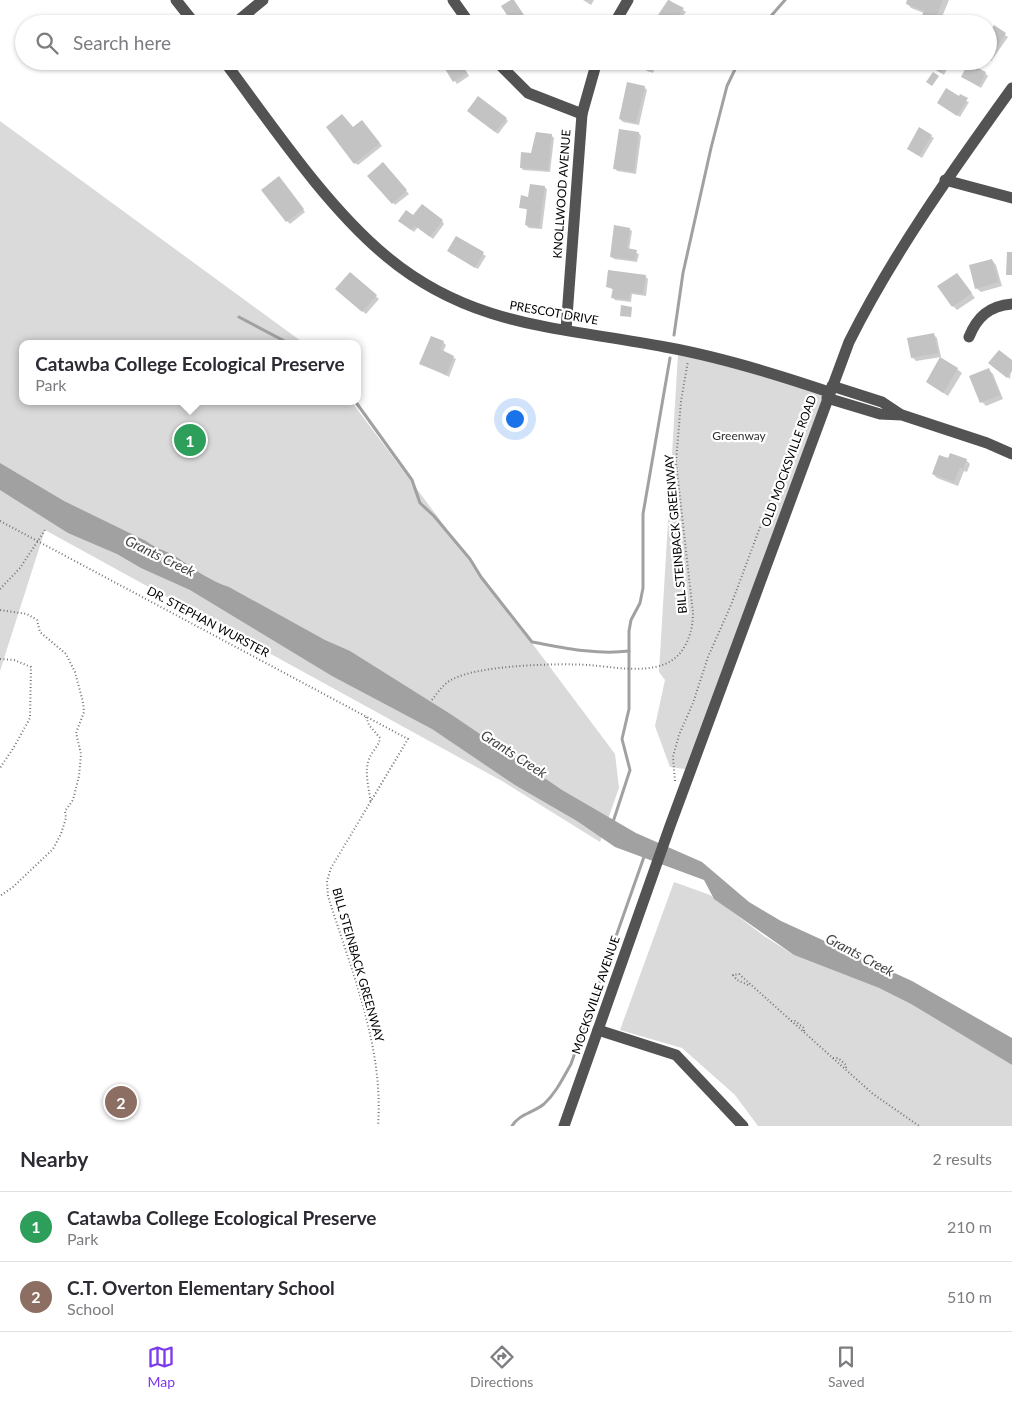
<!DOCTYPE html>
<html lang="en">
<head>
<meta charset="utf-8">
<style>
	body { margin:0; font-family:Lato,sans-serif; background:#f7f7f7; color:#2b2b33 }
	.you { position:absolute; left:514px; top:418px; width:18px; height:18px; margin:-12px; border:4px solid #fff; border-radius:50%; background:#1a73e8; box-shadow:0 0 0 8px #1a73e833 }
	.badge { display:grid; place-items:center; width:32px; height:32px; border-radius:50%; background:#7c3aed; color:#fff; font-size:16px; font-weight:700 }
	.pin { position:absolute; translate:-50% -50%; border:2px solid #fff; box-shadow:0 1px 5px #0006 }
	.popup { position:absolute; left:19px; top:340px; width:342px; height:65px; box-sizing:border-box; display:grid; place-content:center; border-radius:10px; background:#fff; filter:drop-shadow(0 1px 4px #0005); font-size:16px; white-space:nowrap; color:#7c7c81 }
	.popup b { font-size:19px; color:#2b2b33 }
	.popup::after { content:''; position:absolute; left:50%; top:100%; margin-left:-10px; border:10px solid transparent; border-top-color:#fff }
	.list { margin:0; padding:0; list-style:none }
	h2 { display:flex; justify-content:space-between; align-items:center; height:65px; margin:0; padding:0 20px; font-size:21px }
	h2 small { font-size:16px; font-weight:400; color:#7c7c81 }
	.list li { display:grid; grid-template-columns:32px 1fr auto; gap:15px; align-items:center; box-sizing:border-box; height:70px; padding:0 20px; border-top:1px solid #e1e1e2 }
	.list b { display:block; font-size:19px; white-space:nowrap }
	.list p { margin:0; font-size:16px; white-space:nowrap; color:#7c7c81 }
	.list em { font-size:16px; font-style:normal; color:#7c7c81 }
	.icon { flex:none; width:28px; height:28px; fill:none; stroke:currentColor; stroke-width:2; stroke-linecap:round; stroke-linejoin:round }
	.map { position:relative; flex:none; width:1012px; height:1126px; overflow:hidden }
	.search { position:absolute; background:#fff; box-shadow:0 1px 4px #0004; left:15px; right:15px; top:15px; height:55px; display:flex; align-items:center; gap:12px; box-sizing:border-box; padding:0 18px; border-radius:28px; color:#7c7c81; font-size:19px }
	.sheet { height:205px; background:#fff }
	nav { display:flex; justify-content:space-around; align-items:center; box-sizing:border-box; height:70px; border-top:1px solid #e1e1e2; background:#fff; font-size:14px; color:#7c7c81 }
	nav a { display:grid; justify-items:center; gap:2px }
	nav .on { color:#7c3aed }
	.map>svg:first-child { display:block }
</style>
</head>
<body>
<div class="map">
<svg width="1012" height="1126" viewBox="0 0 1012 1126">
	<rect width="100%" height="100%" fill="#fff"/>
	<g fill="#dadada">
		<polygon points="0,121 305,344 22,344 22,401 351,401 615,754 619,788 600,842 502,781 45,530 0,671"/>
		<polygon points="678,354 711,361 825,394 685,769 670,767 655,726 665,680 659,672"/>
		<polygon points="674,882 710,895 764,936 794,955 879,988 911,1004 1012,1065 1012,1126 758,1126 735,1095 682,1048 620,1030"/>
	</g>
	<path fill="#a1a1a1" d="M 0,463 L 64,501 L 146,541 C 156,549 168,551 178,558 C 194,569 210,581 229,587 L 325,640 L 350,651 L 452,715 L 562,790 L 636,833 L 702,862 L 749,902 L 781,921 L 912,981 L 1012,1038 L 1012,1065 L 911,1004 L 879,988 L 794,955 L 714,899 L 704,880 L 615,847 L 577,821 L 515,785 L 432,729 L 332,676 L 190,590 L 141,568 L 117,554 L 68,533 L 0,490 Z"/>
	<g fill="#0003">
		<polygon points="583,0 594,0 591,5"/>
		<polygon points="669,0 686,12 677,24 654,24"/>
		<polygon points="909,0 949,0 939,24 920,24 924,13 911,8 907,3"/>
		<polygon points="994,27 1008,37 991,61 988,59"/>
		<polygon points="441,61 460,61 469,76 457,84"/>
		<polygon points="553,61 561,61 557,65"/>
		<polygon points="637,61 658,61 653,73 638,67 635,65"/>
		<polygon points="945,67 947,69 944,75 933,68"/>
		<polygon points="985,73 988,76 981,88 962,77"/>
		<polygon points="644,87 647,90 639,125 623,122 620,119"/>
		<polygon points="959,98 969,102 960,117 938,103"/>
		<polygon points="471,114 506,119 508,121 498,134"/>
		<polygon points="364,124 382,146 358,165 355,163 353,129"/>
		<polygon points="639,133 641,136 636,174 617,171 615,168"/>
		<polygon points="551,135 554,138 550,172 523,170 521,167"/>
		<polygon points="931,136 934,138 922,158 908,149"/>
		<polygon points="383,164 409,194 395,205 369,176"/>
		<polygon points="281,180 305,212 290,224 287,221"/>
		<polygon points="544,187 547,189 542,229 529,228 526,225 528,210 521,207"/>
		<polygon points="413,217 442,221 444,224 433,239 418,227 414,232 402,223"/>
		<polygon points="629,229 632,231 629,250 639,254 637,262 614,259 611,256"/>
		<polygon points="456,237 486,256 478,269 451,253"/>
		<polygon points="992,260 996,265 1002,286 981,292 976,288"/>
		<polygon points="350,273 379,299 366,314 337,289"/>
		<polygon points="957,274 975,298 957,310 953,306"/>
		<polygon points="645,276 648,279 646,296 632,294 631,302 615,300 613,298 614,290 607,287"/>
		<polygon points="933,334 937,338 941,357 916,361 912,357"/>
		<polygon points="443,342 446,345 443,352 456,359 449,377 421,363"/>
		<polygon points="1012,361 1010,379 992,366"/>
		<polygon points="957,369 962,373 948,396 927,382"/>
		<polygon points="988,369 993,374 1003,399 986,406 982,402"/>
		<polygon points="948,460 966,460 970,464 967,472 964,471 958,486 937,478 933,474"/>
	</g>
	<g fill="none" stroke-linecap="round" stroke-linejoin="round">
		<g stroke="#a1a1a1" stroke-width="3">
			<polyline points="764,24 785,0"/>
			<polyline points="239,317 290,344"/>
			<polyline points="674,335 683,273 711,148 727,86 739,61"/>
			<path d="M 355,401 L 412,480 L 420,503 L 434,516 L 470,559 L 481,577 L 532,642 C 565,648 596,655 629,651"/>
			<polyline points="613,822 630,770 622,739 629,709 629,631 631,620 640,603 643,588 643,514 670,358"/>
			<path d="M 512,1126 C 519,1114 533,1113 544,1104 C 556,1093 563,1078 571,1064 L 645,854"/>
		</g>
	</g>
	<g fill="#c3c3c3">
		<polygon points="511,0 514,0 530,24 513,24 501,6"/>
		<polygon points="668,0 684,8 673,24 652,24"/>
		<polygon points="907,0 943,0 933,24 918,24 924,11 906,4"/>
		<polygon points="994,25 1006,33 988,60 988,33"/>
		<polygon points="440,61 460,61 467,73 453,82"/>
		<polygon points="635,61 654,61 650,72 634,65"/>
		<polygon points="932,61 938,61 946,66 941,73 929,66"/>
		<polygon points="968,63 986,72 979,86 961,77"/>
		<polygon points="933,72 939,76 932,86 926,82"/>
		<polygon points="627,82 645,86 636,123 619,119"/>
		<polygon points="946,88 959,96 960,94 968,98 957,116 937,103"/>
		<polygon points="478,96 507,118 495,132 467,111"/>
		<polygon points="342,114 353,127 362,120 380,143 354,164 326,127"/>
		<polygon points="919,127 932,135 919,156 907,149"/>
		<polygon points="619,129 639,132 634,172 613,169"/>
		<polygon points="536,132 552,134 548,170 520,168 521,152 531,153"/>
		<polygon points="383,162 407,190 392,204 367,176"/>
		<polygon points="279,176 304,209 286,222 261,190"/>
		<polygon points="530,184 545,186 539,228 525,225 527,209 519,208 521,195 528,197"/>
		<polygon points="422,204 443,220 430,237 415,226 411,230 398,221 406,210 413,215"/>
		<polygon points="614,225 630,228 627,248 637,250 635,260 610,257"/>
		<polygon points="456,236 484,252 475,268 447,251"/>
		<polygon points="1007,252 1012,252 1012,275 1006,275"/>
		<polygon points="992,259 999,282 975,289 969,265"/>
		<polygon points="608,270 646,275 643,294 630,292 629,300 611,298 613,288 606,287"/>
		<polygon points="350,272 377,295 362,312 335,289"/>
		<polygon points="957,273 972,293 952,307 937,286"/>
		<polygon points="621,305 632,307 631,317 620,316"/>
		<polygon points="934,333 938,353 911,358 907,338"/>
		<polygon points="431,336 444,341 440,349 454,356 446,375 419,364"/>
		<polygon points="999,350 1012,360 1012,371 1007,378 988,363"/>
		<polygon points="940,357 958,368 943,393 926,382"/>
		<polygon points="989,368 1000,395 980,403 969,376"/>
		<polygon points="950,453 967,459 963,469 960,467 954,482 932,474 939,455 948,458"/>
	</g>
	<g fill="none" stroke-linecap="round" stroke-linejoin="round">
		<g stroke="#757575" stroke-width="2" stroke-dasharray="1 2.5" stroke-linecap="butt">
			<path d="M 0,521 L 408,739 L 331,868 L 327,881 L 328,896 C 351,970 384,1047 378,1126"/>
			<polyline points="0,589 20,568 45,530"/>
			<polyline points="0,610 27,614 37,620 40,632 66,654 75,672 83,702 84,712 76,733 81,754 79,776 73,800 65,811 66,818 61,834 53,849 13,887 0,896"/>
			<polyline points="0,659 14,660 31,667 30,718 14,747 0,768"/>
			<path d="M 432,700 C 438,692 444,683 453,679 C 480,665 558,663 589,665 C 612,667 643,673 665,664 C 685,656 693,633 693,613 L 676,462 L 681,401 L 688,361"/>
			<path d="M 366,717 L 369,725 L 380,738 C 379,746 372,751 369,759 C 364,772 369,789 371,803"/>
			<polyline points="675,781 673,757 679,735 693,703 708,657 731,605 809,396"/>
			<polyline points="748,985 737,980 733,975 739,974 873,1094 919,1126"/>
			<polyline points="791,1021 795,1021 804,1028 804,1033"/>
			<polyline points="833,1058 838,1058 846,1065 846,1069"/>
		</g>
		<g stroke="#535353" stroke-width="11">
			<polyline points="176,0 195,24"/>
			<polyline points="453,0 470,24"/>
			<polyline points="234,24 263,0"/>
			<polyline points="614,24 628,0"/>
			<path d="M 224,61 C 272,125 325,205 386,256 C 472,328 561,327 665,347 C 721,357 776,374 829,392"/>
			<polyline points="496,61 528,93 582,114"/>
			<polyline points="945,180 1012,198"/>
			<polyline points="566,330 582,114 597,61"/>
			<path d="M 969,337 C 977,317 989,306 1012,304"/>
			<polyline points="832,386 882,402 900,414"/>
			<polyline points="827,398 880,414 902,415 987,443 1012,454"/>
			<polyline points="598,1030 676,1055 743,1126"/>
			<path d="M 564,1126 L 670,826 L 849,342 C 894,252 953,170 1012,88"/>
		</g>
	</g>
	<g text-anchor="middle" stroke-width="4.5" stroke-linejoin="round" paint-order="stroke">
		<g font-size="12" fill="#000" stroke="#fff">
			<text transform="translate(562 194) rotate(-86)" y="4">KNOLLWOOD AVENUE</text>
			<text transform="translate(554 313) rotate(10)" y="4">PRESCOT DRIVE</text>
			<text transform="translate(789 461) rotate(-70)" y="4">OLD MOCKSVILLE ROAD</text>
			<text transform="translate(676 534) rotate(-95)" y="4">BILL STEINBACK GREENWAY</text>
			<text transform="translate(208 622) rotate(28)" y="4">DR. STEPHAN WURSTER</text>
			<text transform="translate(358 965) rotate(74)" y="4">BILL STEINBACK GREENWAY</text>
			<text transform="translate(596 995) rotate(-71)" y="4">MOCKSVILLE AVENUE</text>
		</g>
		<g font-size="12" fill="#313131" stroke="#fff">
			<text x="739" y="440">Greenway</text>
		</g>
		<g font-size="14" font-style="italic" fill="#424242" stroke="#fff">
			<text transform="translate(160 556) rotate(26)" y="5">Grants Creek</text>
			<text transform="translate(514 754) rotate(33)" y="5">Grants Creek</text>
			<text transform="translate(860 955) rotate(28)" y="5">Grants Creek</text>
		</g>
	</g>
</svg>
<div class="you"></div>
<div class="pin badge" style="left:190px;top:440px;background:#2e9e5b">1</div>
<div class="popup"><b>Catawba College Ecological Preserve</b>Park</div>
<div class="pin badge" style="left:121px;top:1102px;background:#8d6e63">2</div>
<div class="search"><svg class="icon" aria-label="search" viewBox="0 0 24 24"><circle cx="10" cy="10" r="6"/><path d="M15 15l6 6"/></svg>Search here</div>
</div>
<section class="sheet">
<h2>Nearby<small>2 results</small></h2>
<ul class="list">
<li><span class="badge" style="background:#2e9e5b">1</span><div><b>Catawba College Ecological Preserve</b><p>Park</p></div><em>210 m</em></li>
<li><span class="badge" style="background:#8d6e63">2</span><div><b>C.T. Overton Elementary School</b><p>School</p></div><em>510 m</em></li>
</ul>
</section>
<nav>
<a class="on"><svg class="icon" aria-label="map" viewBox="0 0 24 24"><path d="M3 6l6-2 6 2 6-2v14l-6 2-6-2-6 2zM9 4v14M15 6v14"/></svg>Map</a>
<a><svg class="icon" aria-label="directions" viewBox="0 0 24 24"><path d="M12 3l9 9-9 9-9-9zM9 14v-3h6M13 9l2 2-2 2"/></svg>Directions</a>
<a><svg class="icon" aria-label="saved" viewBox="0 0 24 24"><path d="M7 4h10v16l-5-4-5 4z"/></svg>Saved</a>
</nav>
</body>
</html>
